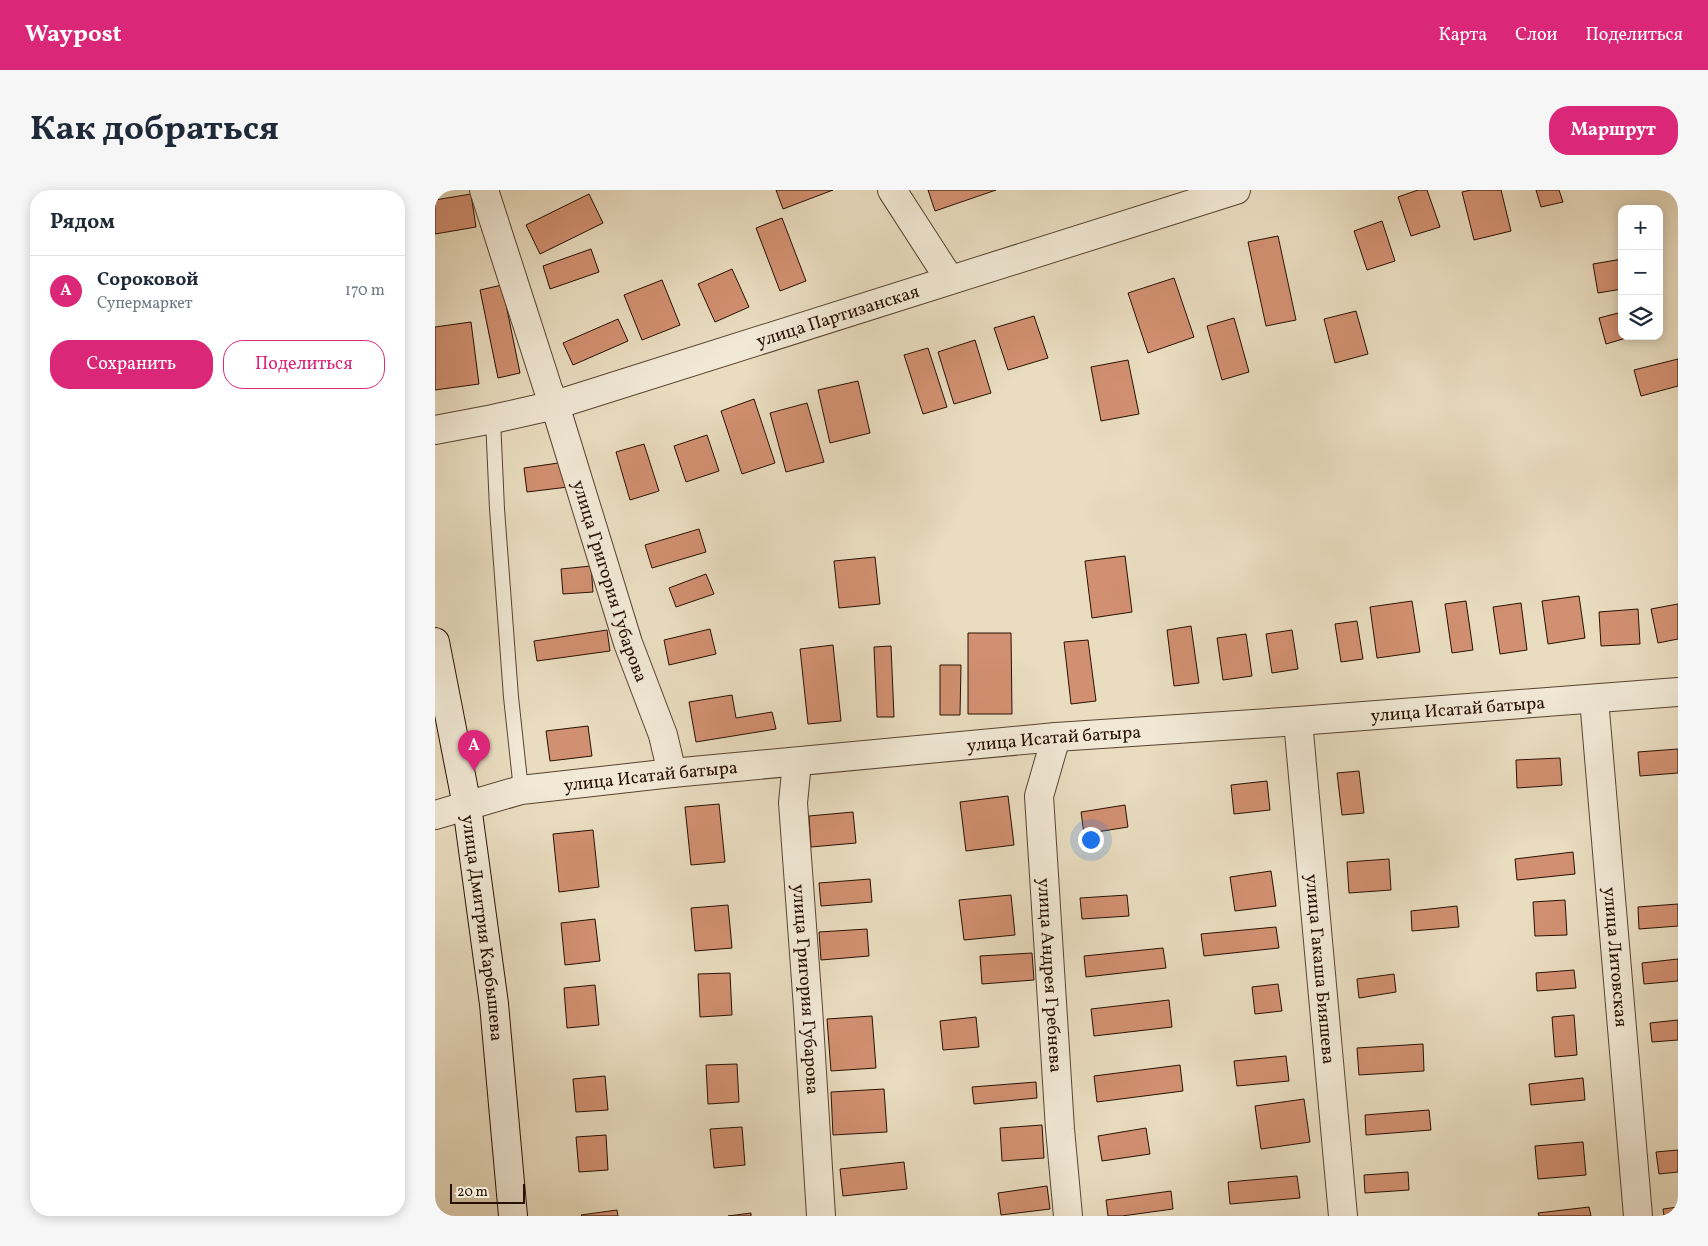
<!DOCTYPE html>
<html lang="ru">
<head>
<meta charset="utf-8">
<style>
	body { margin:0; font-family:Vollkorn,serif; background:#f6f6f7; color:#1f2937 }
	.controls { position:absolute; right:15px; top:15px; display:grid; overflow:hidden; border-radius:10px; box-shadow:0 2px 12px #0003 }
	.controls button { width:45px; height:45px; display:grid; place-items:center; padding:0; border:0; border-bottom:1px solid #e0e1e3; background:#fff; color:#1f2937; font:25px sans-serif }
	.scale { position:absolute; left:15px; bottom:12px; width:75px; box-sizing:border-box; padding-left:5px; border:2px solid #281000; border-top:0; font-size:14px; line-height:18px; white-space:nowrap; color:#281000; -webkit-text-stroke:4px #f1e8d5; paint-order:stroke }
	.you { position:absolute; left:655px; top:649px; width:18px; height:18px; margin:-12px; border:4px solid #fff; border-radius:50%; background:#1a73e8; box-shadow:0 0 0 8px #1a73e833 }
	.badge { display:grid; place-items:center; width:32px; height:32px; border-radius:50%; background:#db2777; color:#fff; font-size:16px; font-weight:700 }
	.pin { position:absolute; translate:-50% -41px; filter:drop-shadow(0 1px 2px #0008) }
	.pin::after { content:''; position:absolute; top:26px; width:18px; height:15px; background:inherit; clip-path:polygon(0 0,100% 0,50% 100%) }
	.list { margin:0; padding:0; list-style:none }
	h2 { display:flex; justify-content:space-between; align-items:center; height:65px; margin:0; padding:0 20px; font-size:21px }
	h2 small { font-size:16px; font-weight:400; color:#747a83 }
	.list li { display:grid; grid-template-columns:32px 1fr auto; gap:15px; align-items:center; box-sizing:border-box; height:70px; padding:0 20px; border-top:1px solid #e0e1e3 }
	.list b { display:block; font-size:19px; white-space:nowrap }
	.list p { margin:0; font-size:16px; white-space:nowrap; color:#747a83 }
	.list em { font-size:16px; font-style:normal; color:#747a83 }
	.actions { display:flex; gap:10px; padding:15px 20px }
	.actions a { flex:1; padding:11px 0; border:1px solid #db2777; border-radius:20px; text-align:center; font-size:18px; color:#db2777 }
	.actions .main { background:#db2777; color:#fff }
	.icon { flex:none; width:28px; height:28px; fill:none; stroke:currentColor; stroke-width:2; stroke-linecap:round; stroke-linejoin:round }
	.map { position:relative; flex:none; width:1243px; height:1026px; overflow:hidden; border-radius:20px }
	header { display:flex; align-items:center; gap:30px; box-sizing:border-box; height:70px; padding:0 25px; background:#db2777; color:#fff }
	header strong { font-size:24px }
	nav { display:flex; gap:28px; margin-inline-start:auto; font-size:18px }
	.intro { display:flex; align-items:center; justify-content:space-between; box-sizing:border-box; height:120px; padding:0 30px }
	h1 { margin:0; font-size:35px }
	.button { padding:12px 22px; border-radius:20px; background:#db2777; color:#fff; font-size:18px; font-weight:700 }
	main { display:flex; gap:30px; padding:0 30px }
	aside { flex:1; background:#fff; border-radius:20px; box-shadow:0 2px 12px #0003 }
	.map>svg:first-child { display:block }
</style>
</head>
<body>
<header>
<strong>Waypost</strong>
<nav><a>Карта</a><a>Слои</a><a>Поделиться</a></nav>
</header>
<div class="intro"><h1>Как добраться</h1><a class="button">Маршрут</a></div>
<main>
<aside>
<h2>Рядом<small></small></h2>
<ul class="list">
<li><span class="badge">A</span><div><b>Сороковой</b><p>Супермаркет</p></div><em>170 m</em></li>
</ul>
<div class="actions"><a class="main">Сохранить</a><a>Поделиться</a></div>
</aside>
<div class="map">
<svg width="1243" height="1026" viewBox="0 0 1243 1026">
	<rect width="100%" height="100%" fill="#e9dcbf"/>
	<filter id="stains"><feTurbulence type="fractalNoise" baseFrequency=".004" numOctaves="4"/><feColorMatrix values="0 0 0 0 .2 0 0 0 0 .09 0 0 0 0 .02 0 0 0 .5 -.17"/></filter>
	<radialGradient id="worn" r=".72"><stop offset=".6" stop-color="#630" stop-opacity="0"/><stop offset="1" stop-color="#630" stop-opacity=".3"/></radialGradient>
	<g fill="#d19071" stroke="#281000">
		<polygon points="341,0 398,0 348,19"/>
		<polygon points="493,0 561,0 500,21"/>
		<polygon points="983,0 992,0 1005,37 976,46 963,7"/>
		<polygon points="1036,0 1066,0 1076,41 1039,50 1027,2"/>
		<polygon points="1101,0 1124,0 1128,12 1106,17"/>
		<polygon points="36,4 41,37 0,44 0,10"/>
		<polygon points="154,4 168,33 105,64 91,35"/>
		<polygon points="347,28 371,91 345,101 321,38"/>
		<polygon points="947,31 960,71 932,80 919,41"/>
		<polygon points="843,46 861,130 831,136 813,52"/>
		<polygon points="156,59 164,82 115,99 108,76"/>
		<polygon points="1187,69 1187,99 1163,103 1158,74"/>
		<polygon points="297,79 314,117 280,132 263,94"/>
		<polygon points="739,88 759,147 713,163 693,103"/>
		<polygon points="227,90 245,135 207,150 189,105"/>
		<polygon points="67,95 85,183 63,188 45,100"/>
		<polygon points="921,121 933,164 900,173 889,129"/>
		<polygon points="1187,122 1187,146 1198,146 1171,154 1164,128"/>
		<polygon points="599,126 613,168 573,180 559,138"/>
		<polygon points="799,128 814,182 787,190 772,136"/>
		<polygon points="183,129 193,151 138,175 128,153"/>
		<polygon points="36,132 44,194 0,200 0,137"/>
		<polygon points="540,150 556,203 519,214 503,162"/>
		<polygon points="493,158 512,217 488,224 469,165"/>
		<polygon points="1243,169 1243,196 1206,206 1199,180"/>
		<polygon points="693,170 704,224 666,231 656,177"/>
		<polygon points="423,191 435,243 395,253 383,200"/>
		<polygon points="319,209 340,273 307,284 286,221"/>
		<polygon points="372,213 389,272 351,282 335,223"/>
		<polygon points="272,245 284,281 251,292 239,256"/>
		<polygon points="209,254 224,301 195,310 181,262"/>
		<polygon points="130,272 133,297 92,302 89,278"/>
		<polygon points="264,339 271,362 217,378 210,355"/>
		<polygon points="690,366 697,422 657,428 650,371"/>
		<polygon points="440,367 445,414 404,418 399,371"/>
		<polygon points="156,376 158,402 128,404 126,379"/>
		<polygon points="271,384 279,404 241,417 234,398"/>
		<polygon points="1144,406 1150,448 1113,454 1107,411"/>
		<polygon points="977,411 985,462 942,468 935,417"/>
		<polygon points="1031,411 1038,460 1017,463 1010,414"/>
		<polygon points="1086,413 1092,460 1065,464 1058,417"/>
		<polygon points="1243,414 1243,449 1223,453 1216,419"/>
		<polygon points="1203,419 1205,454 1166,456 1164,422"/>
		<polygon points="922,431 928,469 906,472 900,434"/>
		<polygon points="756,436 764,493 739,496 732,440"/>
		<polygon points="275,439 281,464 234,475 229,450"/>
		<polygon points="172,440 175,461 102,471 99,451"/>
		<polygon points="857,440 863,479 837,483 831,444"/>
		<polygon points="533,443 576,443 577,524 533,524"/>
		<polygon points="811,444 817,486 788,490 782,448"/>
		<polygon points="653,450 661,511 636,514 629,452"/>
		<polygon points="398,455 406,531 373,534 365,459"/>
		<polygon points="456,456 459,527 442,527 439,457"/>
		<polygon points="505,475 526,475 525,525 505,525"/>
		<polygon points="297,505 301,528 337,522 341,539 261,552 254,512"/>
		<polygon points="153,536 157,566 115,571 111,541"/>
		<polygon points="1243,559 1243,583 1205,586 1203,562"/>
		<polygon points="1125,568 1127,595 1082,598 1081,570"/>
		<polygon points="924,581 929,623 907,625 902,583"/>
		<polygon points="832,591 835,620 799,624 796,595"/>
		<polygon points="573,606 579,655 531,661 525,612"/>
		<polygon points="284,614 290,672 256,675 250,617"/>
		<polygon points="690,615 693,637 649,644 646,622"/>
		<polygon points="418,622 421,653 376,657 374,626"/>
		<polygon points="158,640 164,697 124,702 118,644"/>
		<polygon points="1138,662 1140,684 1082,690 1080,669"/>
		<polygon points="954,669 956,700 914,703 912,672"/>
		<polygon points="836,681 841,716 800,721 795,687"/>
		<polygon points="435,689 437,712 386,716 384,693"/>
		<polygon points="576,705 580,745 529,750 524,710"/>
		<polygon points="692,705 694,726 647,729 645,708"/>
		<polygon points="1130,710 1132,745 1100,746 1098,712"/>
		<polygon points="1243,714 1243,736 1204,739 1203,717"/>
		<polygon points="293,715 297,758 260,761 256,718"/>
		<polygon points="1022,716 1024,737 977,741 976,721"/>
		<polygon points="160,729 165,771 130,775 126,733"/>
		<polygon points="841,737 844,758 769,766 766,744"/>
		<polygon points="432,739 434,766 386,770 384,742"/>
		<polygon points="728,758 731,778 651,787 649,766"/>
		<polygon points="597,763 599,790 547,794 545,766"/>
		<polygon points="1243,769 1243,791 1209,794 1207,773"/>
		<polygon points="1139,780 1141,798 1102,801 1101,783"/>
		<polygon points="295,783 297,825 265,827 263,784"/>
		<polygon points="959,784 961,802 924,808 922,789"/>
		<polygon points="843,794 847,821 820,824 817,797"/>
		<polygon points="160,795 164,835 132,838 129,798"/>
		<polygon points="734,810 737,837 659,846 656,819"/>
		<polygon points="1139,825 1142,865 1120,867 1117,827"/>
		<polygon points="437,826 441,878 396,881 392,829"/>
		<polygon points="541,827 544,857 508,860 505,831"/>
		<polygon points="1243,830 1243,850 1217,852 1215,833"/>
		<polygon points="988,854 989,881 924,885 922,858"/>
		<polygon points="851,866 854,891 802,896 799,871"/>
		<polygon points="302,874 304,912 273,914 271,875"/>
		<polygon points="745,875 748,901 662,912 659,886"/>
		<polygon points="170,886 173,920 141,922 138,889"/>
		<polygon points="1148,888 1150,910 1096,915 1094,894"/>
		<polygon points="601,892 602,908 539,914 537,897"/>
		<polygon points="449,899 452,942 398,945 396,902"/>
		<polygon points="869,909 875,952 826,959 820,916"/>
		<polygon points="994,920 996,940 931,945 930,925"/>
		<polygon points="607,935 609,968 567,971 565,938"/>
		<polygon points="307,937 310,975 279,978 275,939"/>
		<polygon points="711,938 715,964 667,971 663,946"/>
		<polygon points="171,945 173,980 144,982 141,947"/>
		<polygon points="1148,952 1151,985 1103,989 1100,956"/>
		<polygon points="1243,960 1243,982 1224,984 1221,962"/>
		<polygon points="469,972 472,999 408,1006 405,979"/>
		<polygon points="973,982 974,1000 930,1003 929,985"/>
		<polygon points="862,986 865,1008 795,1014 793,992"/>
		<polygon points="612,996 615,1019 566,1025 563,1003"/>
		<polygon points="736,1001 738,1019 687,1026 673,1026 671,1010"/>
		<polygon points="1154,1017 1156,1026 1104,1026 1103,1023"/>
		<polygon points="1243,1017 1243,1026 1229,1026 1228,1019"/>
		<polygon points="182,1020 183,1026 147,1026 146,1025"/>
		<polygon points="316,1023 316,1026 293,1026"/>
	</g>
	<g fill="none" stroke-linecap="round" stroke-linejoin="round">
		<g stroke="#584330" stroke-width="16">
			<polyline id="lane" points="58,229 62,319 76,507 86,600"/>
		</g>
		<g stroke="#584330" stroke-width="30">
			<g id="street">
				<path id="s1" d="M 49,0 L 113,199 L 120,215 L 193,453 L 228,545 L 237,583"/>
				<polyline points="457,0 515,90"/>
				<path id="s2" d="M 0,240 L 58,229 L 120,215 L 801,0"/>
				<path id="s3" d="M 1159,509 L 1203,1026"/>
				<path id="s4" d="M 863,531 L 908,1026"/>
				<path id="s5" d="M 621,547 L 604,606 L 625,939 L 633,1026"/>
				<path id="s6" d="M 362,572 L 358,613 L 373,818 L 386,1026"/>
				<path id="s7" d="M 0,625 L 86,600 L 237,583 L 621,547 L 863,531 L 1243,502"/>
			</g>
		</g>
		<g stroke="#281000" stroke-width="30">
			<g id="secondary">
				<path id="s8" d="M 0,452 L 32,616 L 59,814 L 78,1026"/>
			</g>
		</g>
		<use href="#lane" stroke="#f1e8d5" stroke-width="14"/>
		<use href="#street" stroke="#f1e8d5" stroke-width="28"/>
		<use href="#secondary" stroke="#f1e8d5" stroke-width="28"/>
	</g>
	<g text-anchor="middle" stroke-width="4" stroke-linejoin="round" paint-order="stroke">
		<g font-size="18" fill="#281000" stroke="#f1e8d5">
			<text dy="6" stroke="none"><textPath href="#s2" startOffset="419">улица Партизанская</textPath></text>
			<text dy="6" stroke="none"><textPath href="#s1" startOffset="411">улица Григория Губарова</textPath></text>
			<text dy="6" stroke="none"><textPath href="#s7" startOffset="1030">улица Исатай батыра</textPath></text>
			<text dy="6" stroke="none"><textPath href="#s7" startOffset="625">улица Исатай батыра</textPath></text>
			<text dy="6" stroke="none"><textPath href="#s7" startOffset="220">улица Исатай батыра</textPath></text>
			<text dy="6" stroke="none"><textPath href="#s8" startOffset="290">улица Дмитрия Карбышева</textPath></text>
			<text dy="6" stroke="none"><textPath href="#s3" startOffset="259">улица Литовская</textPath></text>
			<text dy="6" stroke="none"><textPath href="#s4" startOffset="249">улица Гакаша Бияшева</textPath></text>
			<text dy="6" stroke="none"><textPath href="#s5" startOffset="241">улица Андрея Гребнева</textPath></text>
			<text dy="6" stroke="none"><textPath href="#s6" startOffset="228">улица Григория Губарова</textPath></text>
		</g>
	</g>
	<rect width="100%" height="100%" filter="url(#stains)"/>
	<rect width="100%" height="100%" fill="url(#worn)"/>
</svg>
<div class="controls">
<button>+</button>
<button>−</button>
<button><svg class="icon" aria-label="layers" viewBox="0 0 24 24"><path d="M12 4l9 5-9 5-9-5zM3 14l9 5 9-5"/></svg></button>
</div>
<div class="scale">20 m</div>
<div class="you"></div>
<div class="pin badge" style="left:39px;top:581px">A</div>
</div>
</main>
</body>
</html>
